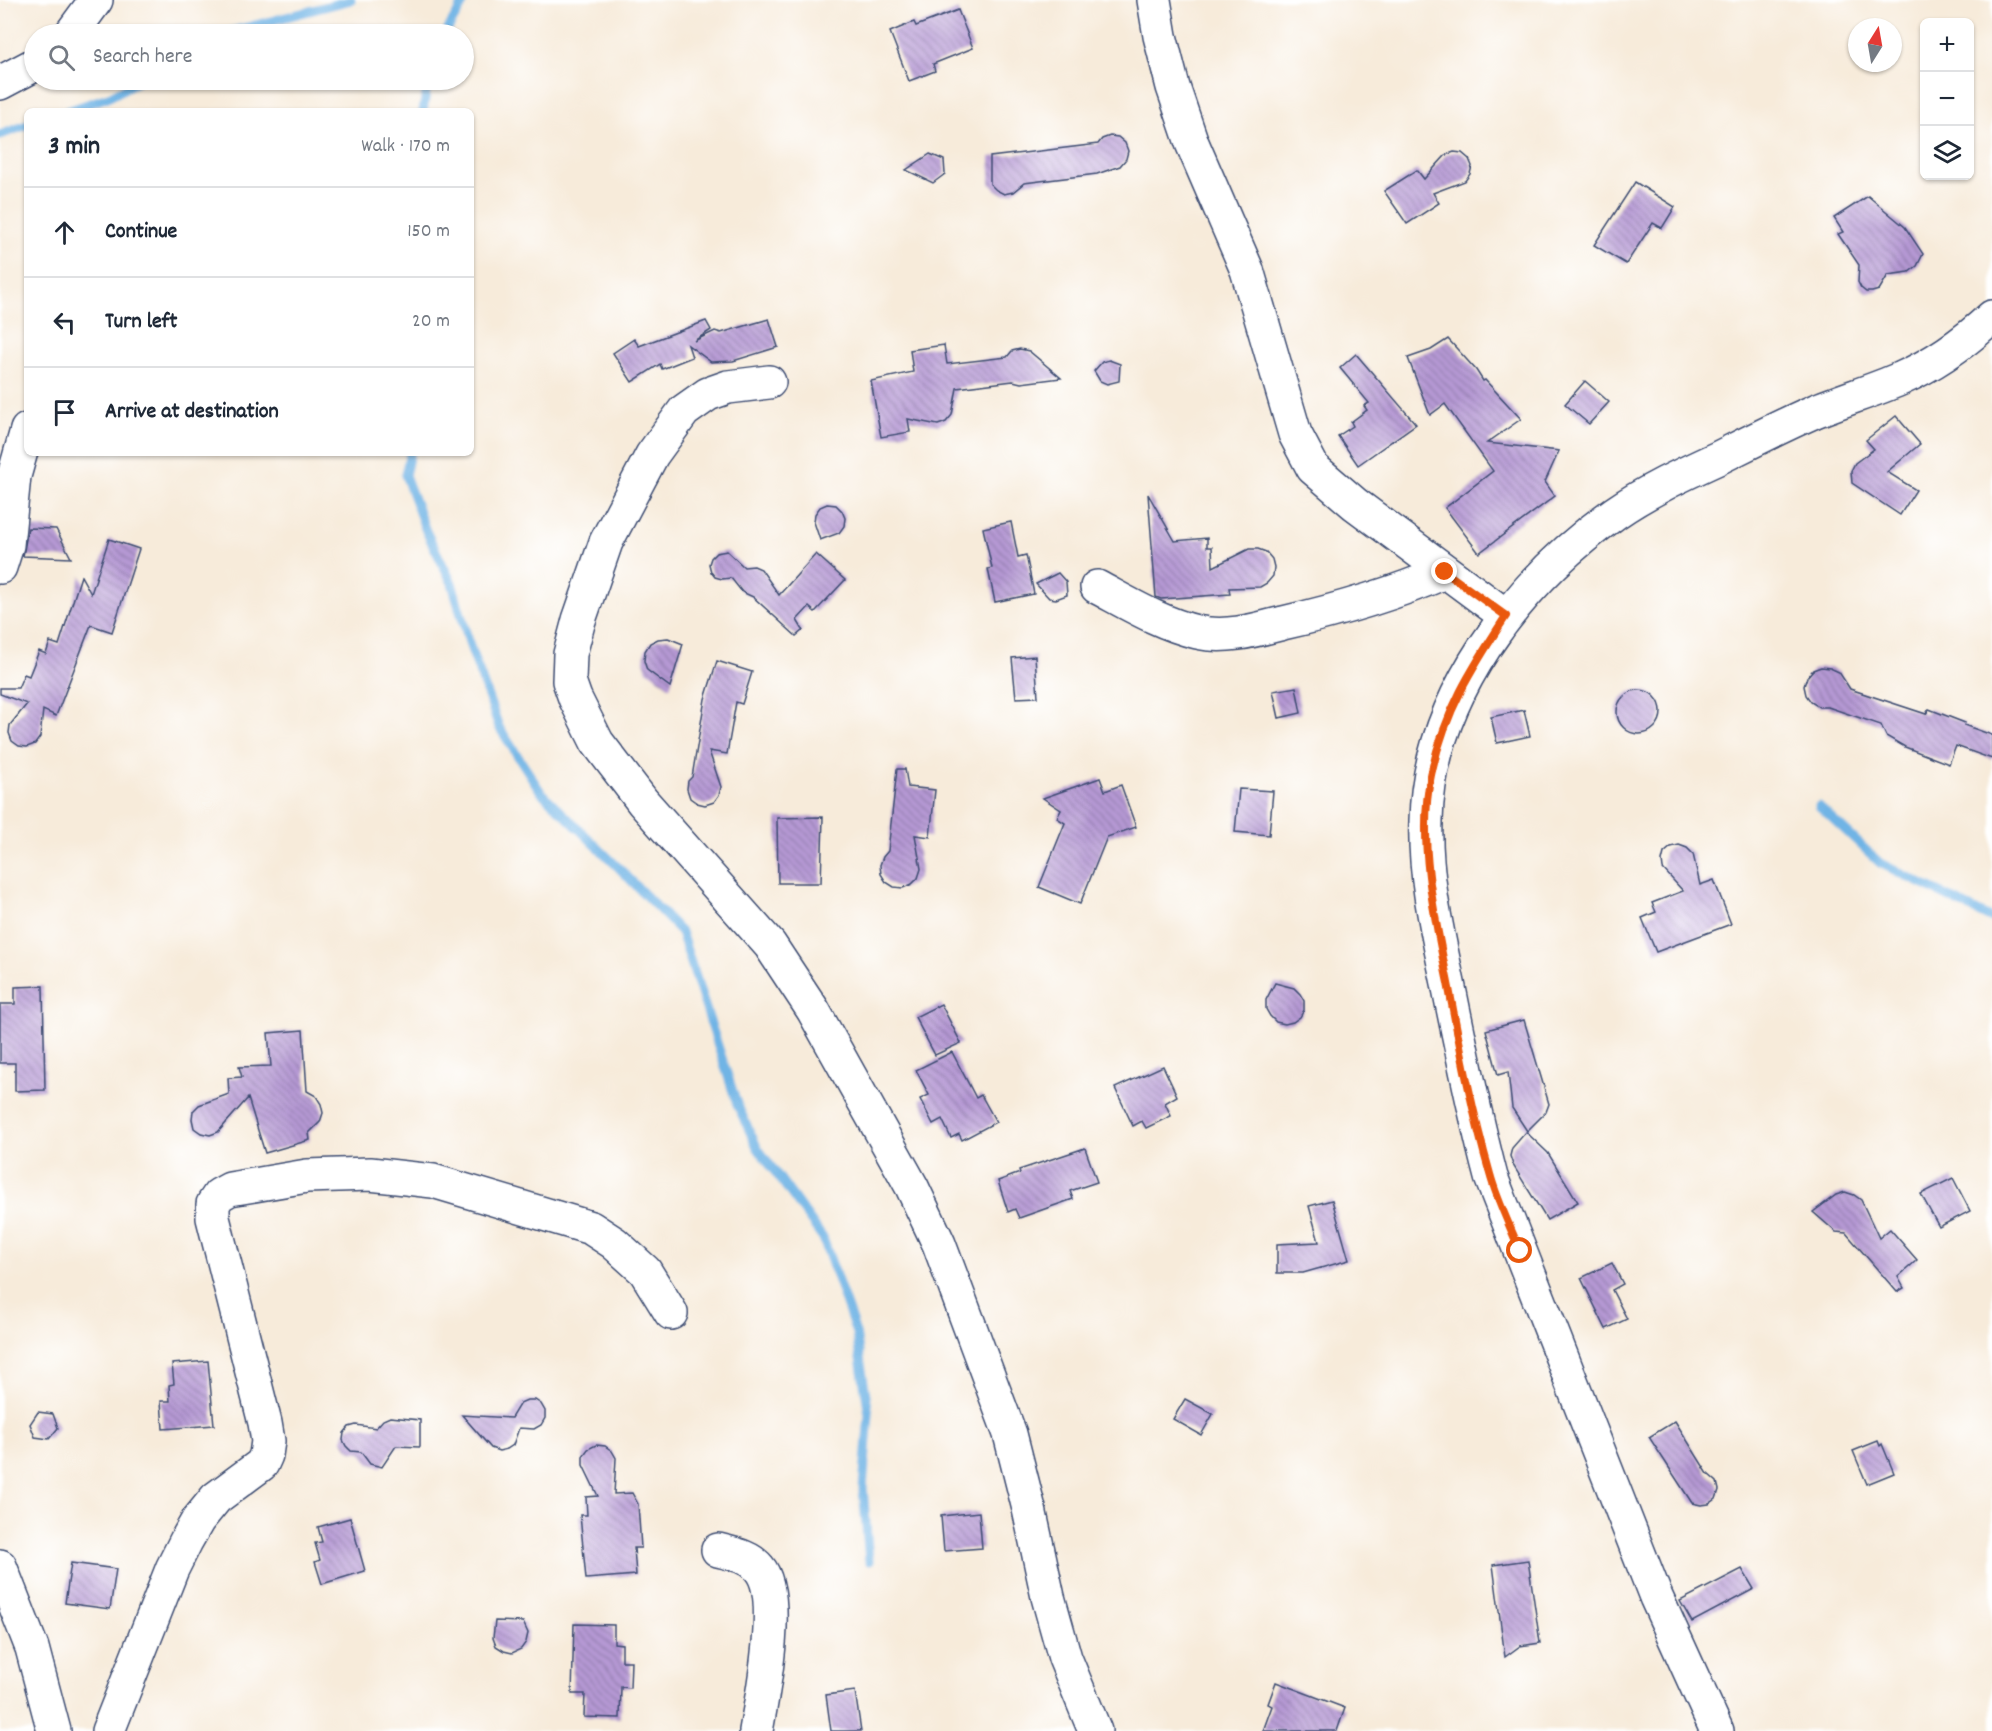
<!DOCTYPE html>
<html lang="en">
<head>
<meta charset="utf-8">
<style>
	body { margin:0; font-family:Dekko,sans-serif; background:#f6f6f7; color:#1f2937 }
	.controls { position:absolute; right:18px; top:18px; display:grid; overflow:hidden; border-radius:9px; box-shadow:0 2px 4px #0004 }
	.controls button { width:54px; height:54px; display:grid; place-items:center; padding:0; border:0; border-bottom:2px solid #e0e1e3; background:#fff; color:#1f2937; font:30px sans-serif }
	.compass { position:absolute; left:1848px; top:18px; width:54px; height:54px; border-radius:50%; background:#fff; box-shadow:0 2px 4px #0004; rotate:11deg }
	.stop { position:absolute; width:18px; height:18px; margin:-14px; border:4px solid #ea580c; border-radius:50%; background:#fff }
	.stop.end { background:#ea580c; border-color:#fff; box-shadow:0 2px 6px #0008 }
	.list { margin:0; padding:0; list-style:none }
	h2 { display:flex; justify-content:space-between; align-items:center; height:78px; margin:0; padding:0 24px; font-size:26px }
	h2 small { font-size:20px; font-weight:400; color:#747a83 }
	.list li { display:grid; grid-template-columns:39px 1fr auto; gap:18px; align-items:center; box-sizing:border-box; height:90px; padding:0 24px; border-top:2px solid #e0e1e3 }
	.list b { display:block; font-size:22px; white-space:nowrap }
	.list em { font-size:20px; font-style:normal; color:#747a83 }
	.icon { flex:none; width:33px; height:33px; fill:none; stroke:currentColor; stroke-width:2; stroke-linecap:round; stroke-linejoin:round }
	.map { position:relative; flex:none; width:1992px; height:1731px; overflow:hidden }
	.search { position:absolute; background:#fff; box-shadow:0 2px 4px #0004; left:24px; top:24px; width:450px; height:66px; display:flex; align-items:center; gap:15px; box-sizing:border-box; padding:0 21px; border-radius:33px; color:#747a83; font-size:22px }
	.panel { position:absolute; background:#fff; box-shadow:0 2px 4px #0004; left:24px; top:108px; width:450px; height:348px; border-radius:9px }
	.map>svg:first-child { display:block }
</style>
</head>
<body>
<div class="map">
<svg width="1992" height="1731" viewBox="0 0 1992 1731">
	<defs>
		<pattern id="building-back-hatch" width="6" height="6" patternUnits="userSpaceOnUse" patternTransform="scale(1.5)"><rect width="6" height="6" fill="#b699d4"/><path d="M-1 5l2 2M0 0l6 6M5-1l2 2" fill="none" stroke="#937daf"/></pattern>
	</defs>
	<rect width="100%" height="100%" fill="#fff"/>
	<filter id="ink" filterUnits="userSpaceOnUse"><feTurbulence type="fractalNoise" baseFrequency=".0167" numOctaves="2"/><feDisplacementMap in="SourceGraphic" scale="12" xChannelSelector="R" yChannelSelector="G"/><feConvolveMatrix kernelMatrix="1 2 1 2 8 2 1 2 1" color-interpolation-filters="sRGB"/></filter>
	<filter id="wash" filterUnits="userSpaceOnUse"><feTurbulence type="fractalNoise" baseFrequency=".008" numOctaves="4" result="noise"/><feDisplacementMap in="SourceGraphic" scale="24" xChannelSelector="R" yChannelSelector="G"/><feGaussianBlur stdDeviation="1.35" result="paint"/><feColorMatrix in="noise" values="0 0 0 0 0 0 0 0 0 0 0 0 0 0 0 0 0 1.4 0 .05"/><feComposite in="paint" operator="in"/></filter>
	<g filter="url(#wash)">
		<rect width="100%" height="100%" fill="#f7ebda"/>
		<g fill="none" stroke-linecap="round" stroke-linejoin="round">
			<g stroke="#6fb4e5" stroke-width="9">
				<polyline points="221,34 351,0"/>
				<polyline points="445,34 465,0"/>
				<polyline points="67,111 111,96 140,80"/>
				<polyline points="423,111 428,80"/>
				<polyline points="0,135 27,125"/>
				<polyline points="410,453 405,475 426,531 452,583 470,646 499,727 541,792 619,868 681,932 737,1104 757,1147 823,1238 856,1333 869,1414 863,1488 869,1561"/>
				<polyline points="1819,806 1880,863 1992,919"/>
			</g>
		</g>
		<g id="blocks">
			<g fill="url(#building-back-hatch)">
				<polygon points="958,10 973,48 933,64 935,71 909,81 890,32 914,22 916,26"/>
				<polygon points="1110,136 1118,137 1125,143 1128,151 1126,159 1120,166 1097,174 1024,183 1013,192 1004,194 996,190 990,184 990,157 1098,144 1102,139"/>
				<polygon points="1454,152 1462,153 1469,159 1472,166 1470,174 1465,181 1433,193 1439,203 1407,224 1384,191 1417,170 1424,179 1446,155"/>
				<polygon points="930,154 944,160 945,174 933,183 906,170"/>
				<polygon points="1635,182 1675,207 1662,228 1653,223 1626,264 1594,245"/>
				<polygon points="1868,196 1905,227 1923,254 1917,266 1909,272 1888,275 1879,290 1872,292 1866,292 1861,288 1858,282 1859,265 1838,234 1843,232 1834,218"/>
				<polygon points="769,319 778,347 733,361 711,362 688,345 692,357 662,369 660,364 632,382 613,353 634,339 639,346 706,321 711,330 694,341 715,331 721,333"/>
				<polygon points="1448,339 1476,370 1483,381 1485,380 1521,419 1487,443 1559,451 1545,482 1555,496 1479,553 1445,508 1493,471 1445,404 1430,415 1408,358 1431,350"/>
				<polygon points="944,345 947,364 1007,357 1012,351 1020,349 1029,351 1061,378 1021,383 1013,381 957,388 952,415 946,422 938,425 908,419 910,432 881,437 871,381 913,372 910,350"/>
				<polygon points="1356,354 1416,424 1358,465 1338,436 1353,426 1351,422 1367,410 1364,406 1369,403 1340,368"/>
				<polygon points="1109,360 1120,364 1119,381 1107,384 1100,381 1094,371 1102,362"/>
				<polygon points="1585,381 1609,402 1589,424 1565,404"/>
				<polygon points="1896,416 1920,444 1887,472 1916,490 1900,515 1852,483 1851,471 1855,463 1874,449 1866,440"/>
				<polygon points="1148,494 1175,541 1207,538 1207,547 1212,547 1213,567 1249,549 1258,549 1266,552 1272,559 1274,567 1273,576 1267,583 1260,587 1229,588 1230,594 1161,599 1156,597"/>
				<polygon points="827,504 836,505 842,511 845,518 844,526 839,533 820,540 814,522 815,514 820,507"/>
				<polygon points="1011,522 1018,557 1026,555 1034,594 995,602 988,569 992,568 983,528"/>
				<polygon points="28,528 56,529 71,558 23,556"/>
				<polygon points="109,539 139,549 112,632 91,625 56,716 43,710 40,737 35,744 27,747 19,746 12,741 9,733 10,725 27,704 0,694 0,688 18,688 24,674 29,676 39,651 46,654 50,642 59,645 81,576 91,594"/>
				<polygon points="727,551 744,567 754,566 761,569 779,595 816,554 845,580 815,612 809,607 797,620 803,630 796,636 753,597 742,592 731,578 722,579 715,577 711,572 709,564 711,558 716,553"/>
				<polygon points="1058,573 1066,582 1067,595 1056,599 1049,598 1036,584"/>
				<polygon points="668,638 683,644 670,687 647,670 644,661 645,651 650,643 658,639"/>
				<polygon points="1035,656 1038,697 1016,698 1012,658"/>
				<polygon points="717,661 752,672 742,704 736,702 727,754 709,751 721,787 719,795 714,802 705,805 697,803 690,798 687,789 688,781 692,777 705,699"/>
				<polygon points="1821,667 1830,668 1839,672 1850,689 1926,714 1929,709 1965,723 1964,725 1992,735 1992,759 1956,746 1949,764 1905,747 1886,736 1881,725 1828,707 1819,707 1811,702 1806,695 1804,686 1807,677 1813,670"/>
				<polygon points="1296,687 1301,713 1279,718 1273,691"/>
				<circle cx="1639" cy="712" r="22"/>
				<polygon points="1524,710 1530,736 1497,743 1491,717"/>
				<polygon points="897,769 905,769 908,787 935,790 930,837 915,835 921,869 918,878 912,884 903,888 894,887 886,882 881,874 880,865 883,857 888,851"/>
				<polygon points="1100,778 1105,791 1121,785 1136,827 1107,837 1080,904 1039,887 1065,823 1057,818 1061,810 1043,798"/>
				<polygon points="1239,789 1273,791 1269,835 1235,832"/>
				<polygon points="823,817 821,883 778,883 777,818"/>
				<polygon points="1679,845 1687,848 1693,854 1700,885 1714,880 1731,924 1656,952 1642,918 1656,912 1652,903 1683,891 1663,869 1662,861 1664,853 1671,847"/>
				<polygon points="1275,983 1294,988 1300,994 1304,1001 1304,1010 1300,1017 1293,1022 1285,1024 1276,1022 1270,1016 1266,1009 1266,1000"/>
				<polygon points="43,986 45,1090 15,1091 15,1063 0,1063 0,1004 15,1004 15,987"/>
				<polygon points="941,1004 961,1043 935,1055 915,1017"/>
				<polygon points="1524,1020 1549,1104 1546,1112 1527,1131 1512,1108 1508,1072 1498,1075 1486,1030"/>
				<polygon points="303,1030 307,1091 316,1096 321,1104 323,1113 320,1122 309,1133 310,1140 265,1153 248,1098 218,1132 210,1135 201,1133 194,1128 192,1119 193,1111 199,1105 229,1094 228,1078 242,1077 239,1067 271,1066 268,1033"/>
				<polygon points="952,1052 976,1098 981,1095 996,1122 962,1140 959,1134 951,1138 942,1119 933,1124 920,1099 929,1095 916,1070"/>
				<polygon points="1163,1066 1177,1096 1165,1103 1171,1116 1146,1128 1142,1121 1133,1126 1115,1088"/>
				<polygon points="1526,1132 1548,1153 1578,1202 1547,1220 1513,1165 1510,1156 1512,1148"/>
				<polygon points="1085,1148 1097,1182 1070,1191 1073,1199 1019,1218 1015,1209 1008,1212 998,1181 1020,1173 1019,1170"/>
				<polygon points="1953,1178 1970,1211 1939,1227 1921,1194"/>
				<polygon points="1845,1192 1854,1195 1861,1200 1879,1238 1890,1229 1917,1260 1898,1277 1904,1288 1897,1292 1846,1233 1836,1232 1813,1212 1836,1195"/>
				<polygon points="1332,1200 1349,1260 1303,1273 1277,1273 1277,1244 1319,1242 1309,1206"/>
				<polygon points="1612,1263 1623,1284 1612,1290 1627,1319 1606,1329 1581,1278"/>
				<polygon points="208,1361 214,1425 163,1429 161,1401 170,1401 169,1385 174,1384 172,1364"/>
				<polygon points="1185,1399 1213,1414 1201,1435 1173,1419"/>
				<polygon points="527,1400 535,1400 541,1404 545,1411 545,1418 541,1425 534,1429 519,1428 513,1445 507,1449 499,1451 491,1448 462,1415 511,1418 520,1403"/>
				<polygon points="38,1412 53,1414 58,1428 49,1439 35,1437 30,1424"/>
				<polygon points="390,1417 420,1420 420,1447 396,1446 382,1467 370,1464 361,1452 351,1451 346,1446 343,1440 344,1433 349,1427 356,1425 376,1428 383,1420"/>
				<polygon points="1675,1421 1708,1474 1717,1482 1719,1490 1716,1499 1709,1504 1701,1505 1692,1503 1649,1437"/>
				<polygon points="1878,1441 1880,1446 1882,1444 1894,1473 1867,1484 1853,1451"/>
				<polygon points="596,1445 605,1446 612,1451 616,1458 614,1494 632,1493 638,1504 641,1548 634,1548 636,1575 586,1579 580,1515 587,1515 586,1497 598,1496 583,1465 583,1456 588,1449"/>
				<polygon points="979,1512 982,1548 944,1551 941,1516"/>
				<polygon points="350,1518 365,1571 322,1584 315,1562 320,1560 315,1543 322,1542 318,1527"/>
				<polygon points="1528,1560 1540,1643 1520,1646 1505,1657 1493,1565"/>
				<polygon points="71,1563 116,1569 110,1609 65,1603"/>
				<polygon points="1742,1569 1754,1589 1692,1622 1680,1601"/>
				<polygon points="495,1621 523,1622 528,1633 526,1642 521,1649 512,1653 504,1651 496,1646 493,1638"/>
				<polygon points="574,1624 614,1625 614,1643 622,1644 622,1661 631,1661 630,1688 621,1687 620,1718 584,1717 585,1694 572,1694"/>
				<polygon points="1276,1682 1345,1708 1337,1731 1263,1731 1272,1706 1268,1704"/>
				<polygon points="855,1691 861,1731 831,1731 826,1695"/>
			</g>
		</g>
	</g>
	<g filter="url(#ink)">
		<use href="#blocks" fill-opacity="0" stroke="#3c4b71" stroke-width="1.5"/>
		<g fill="none" stroke-linecap="round" stroke-linejoin="round">
			<g stroke="#3c4b71" stroke-width="36">
				<g id="minor">
					<polyline points="1154,0 1160,36 1173,87 1192,143 1247,270 1295,434 1313,468 1355,504 1506,616"/>
					<polyline points="71,34 96,0"/>
					<polyline points="0,83 34,65"/>
					<polyline points="769,382 728,387 708,394 684,411 652,455 606,542 579,620 570,654 569,681 575,698 597,742 643,802 770,945 813,1010 912,1187 939,1244 1010,1434 1029,1509 1048,1597 1065,1658 1095,1731"/>
					<polyline points="0,567 7,545 14,476 27,430"/>
					<path d="M 1097,587 C 1129,604 1162,624 1197,632 C 1226,639 1256,630 1283,623 C 1340,610 1391,595 1445,572"/>
					<path d="M 718,1550 C 733,1554 749,1556 759,1568 C 783,1595 762,1697 756,1731"/>
					<polyline points="0,1566 32,1648 54,1731"/>
					<polyline points="108,1731 172,1569 186,1541 198,1520 216,1498 262,1464 266,1455 268,1441 265,1423 213,1218 213,1204 219,1195 230,1189 307,1176 370,1174 433,1181 591,1228 614,1243 645,1271 671,1313"/>
					<path d="M 1717,1731 L 1656,1597 L 1491,1177 C 1474,1113 1461,1048 1448,983 C 1437,930 1424,875 1426,821 C 1428,698 1518,582 1615,513 C 1647,491 1683,474 1718,458 C 1750,442 1781,426 1813,412 C 1842,400 1872,391 1900,379 C 1934,364 1965,342 1992,317"/>
				</g>
			</g>
			<use href="#minor" stroke="#fff" stroke-width="33"/>
		</g>
	</g>
	<g fill="none" stroke-linecap="round" stroke-linejoin="round" filter="url(#ink)">
		<path stroke="#ea580c" stroke-width="8" d="M 1445,572 L 1506,616 C 1471,670 1445,710 1431,775 C 1417,839 1435,920 1448,983 C 1460,1047 1472,1112 1490,1174 C 1497,1200 1510,1226 1520,1251"/>
	</g>
</svg>
<div class="controls">
<button>+</button>
<button>−</button>
<button><svg class="icon" aria-label="layers" viewBox="0 0 24 24"><path d="M12 4l9 5-9 5-9-5zM3 14l9 5 9-5"/></svg></button>
</div>
<svg class="compass" viewBox="-18 -18 36 36"><path d="M0-13l5 13h-10z" fill="#e53935"/><path d="M0 13l5-13h-10z" fill="#747a83"/></svg>
<div class="stop" style="left:1520px;top:1251px"></div>
<div class="stop end" style="left:1445px;top:572px"></div>
<div class="search"><svg class="icon" aria-label="search" viewBox="0 0 24 24"><circle cx="10" cy="10" r="6"/><path d="M15 15l6 6"/></svg>Search here</div>
<section class="panel">
<h2>3 min<small>Walk · 170 m</small></h2>
<ul class="list">
<li><svg class="icon" aria-label="ahead" viewBox="0 0 24 24"><path d="M12 20V5M6 11l6-6 6 6"/></svg><div><b>Continue</b></div><em>150 m</em></li>
<li><svg class="icon" aria-label="left" viewBox="0 0 24 24"><path d="M17 20v-9H6M10 6l-5 5 5 5"/></svg><div><b>Turn left</b></div><em>20 m</em></li>
<li><svg class="icon" aria-label="arrive" viewBox="0 0 24 24"><path d="M6 21V4h12l-3 4 3 4H6"/></svg><div><b>Arrive at destination</b></div></li>
</ul>
</section>
</div>
</body>
</html>
